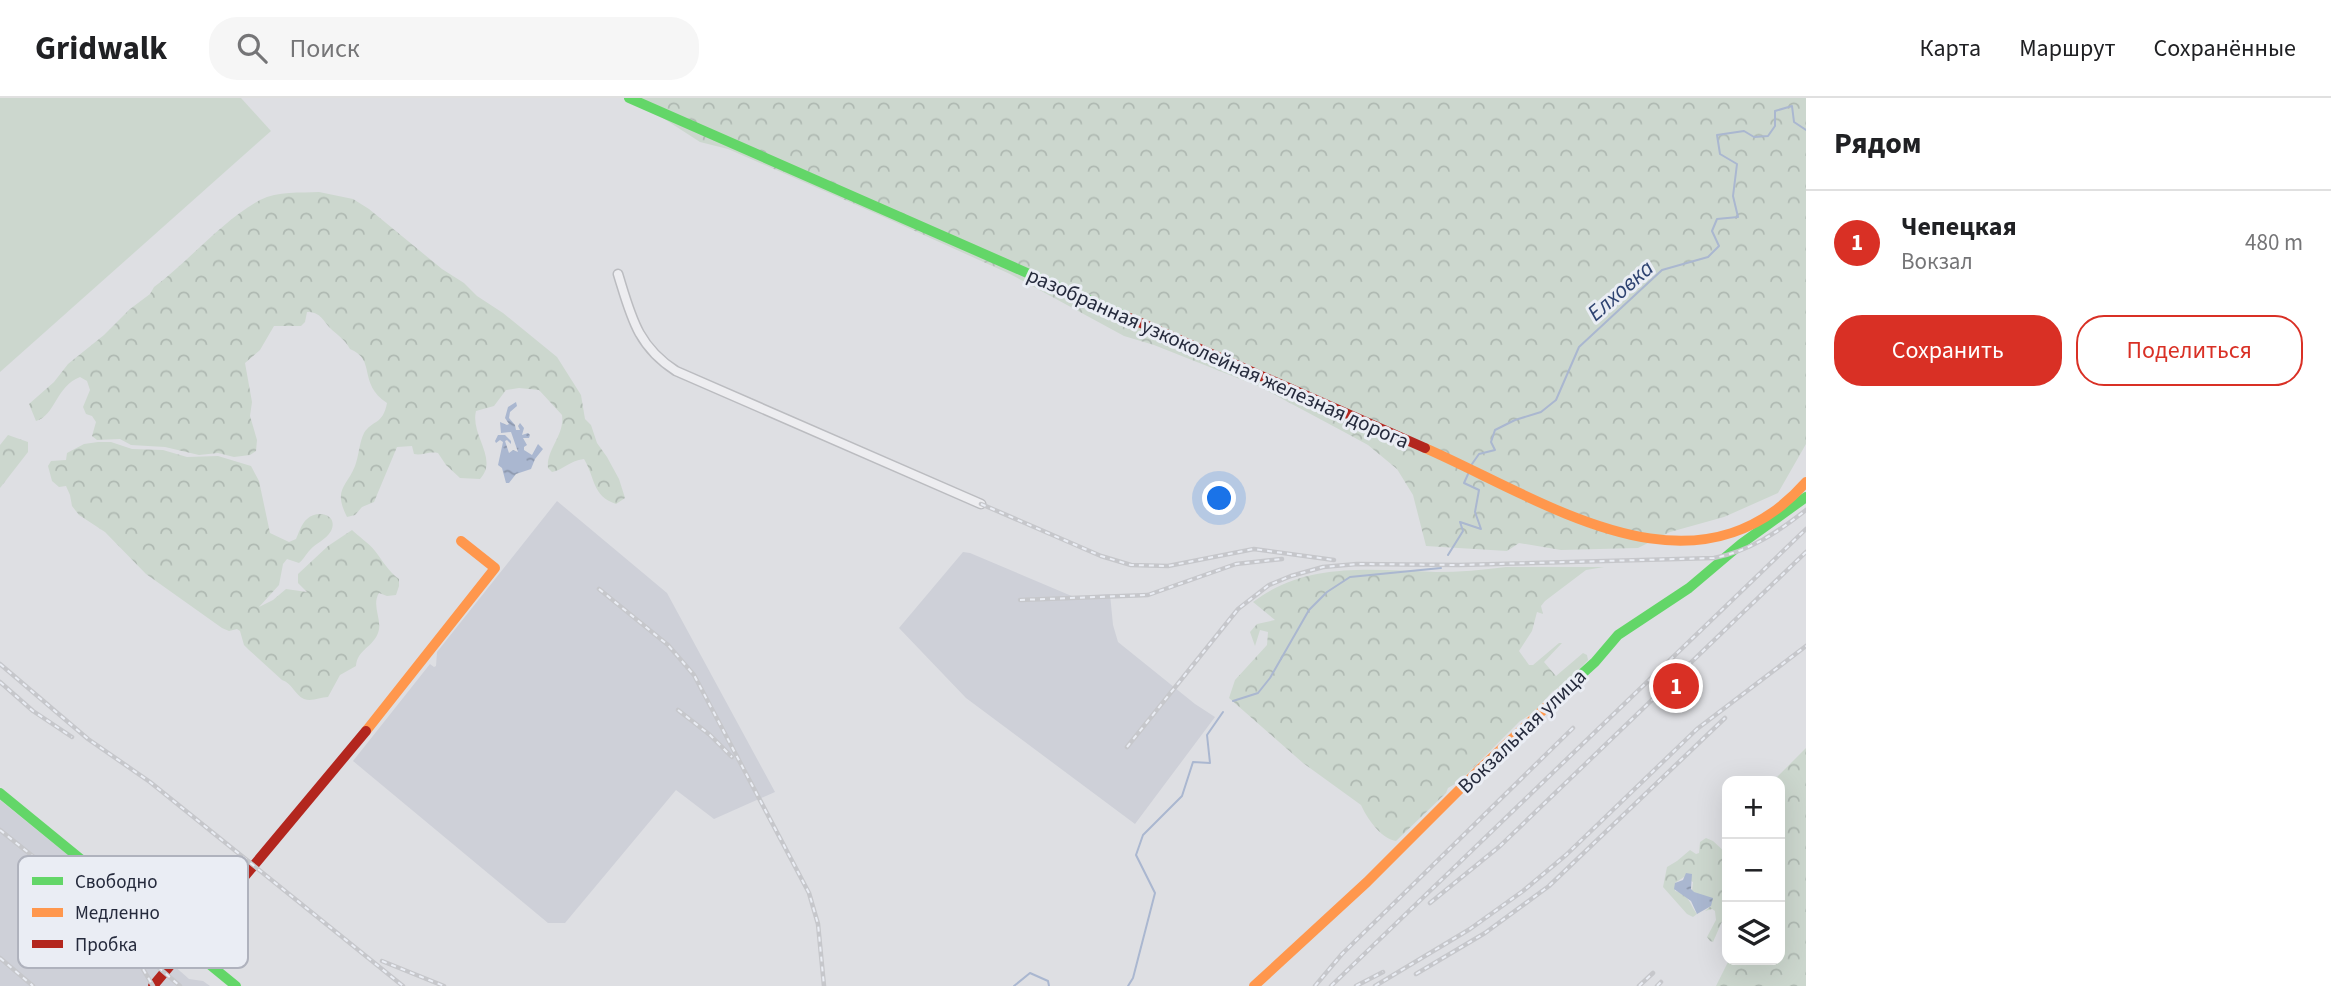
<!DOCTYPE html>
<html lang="ru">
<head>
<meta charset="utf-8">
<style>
	body { margin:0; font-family:"Source Sans 3",sans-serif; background:#f6f6f6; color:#202124 }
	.controls { position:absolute; right:21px; bottom:21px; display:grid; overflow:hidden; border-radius:14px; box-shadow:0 7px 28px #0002 }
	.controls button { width:63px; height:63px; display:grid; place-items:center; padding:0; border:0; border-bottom:2px solid #e0e0e0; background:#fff; color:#202124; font:35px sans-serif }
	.you { position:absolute; left:1220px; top:401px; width:24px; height:24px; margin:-18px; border:5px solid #fff; border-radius:50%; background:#1a73e8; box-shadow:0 0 0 10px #1a73e833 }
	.badge { display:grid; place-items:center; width:46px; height:46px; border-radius:50%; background:#d93025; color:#fff; font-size:23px; font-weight:700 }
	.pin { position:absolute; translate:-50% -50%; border:4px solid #fff; box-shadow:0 2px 7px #0006 }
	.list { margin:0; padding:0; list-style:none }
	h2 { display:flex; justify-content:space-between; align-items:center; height:91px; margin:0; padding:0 28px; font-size:30px }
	h2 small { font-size:23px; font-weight:400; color:#757577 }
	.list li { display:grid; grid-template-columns:46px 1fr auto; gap:21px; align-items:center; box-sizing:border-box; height:105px; padding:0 28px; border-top:2px solid #e0e0e0 }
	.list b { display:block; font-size:26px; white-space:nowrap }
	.list p { margin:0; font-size:23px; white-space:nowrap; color:#757577 }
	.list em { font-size:23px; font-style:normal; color:#757577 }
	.actions { display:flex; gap:14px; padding:21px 28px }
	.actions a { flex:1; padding:16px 0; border:2px solid #d93025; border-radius:28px; text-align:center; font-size:24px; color:#d93025 }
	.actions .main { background:#d93025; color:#fff }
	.icon { flex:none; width:38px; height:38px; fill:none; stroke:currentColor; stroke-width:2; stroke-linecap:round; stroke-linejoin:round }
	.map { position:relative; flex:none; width:1806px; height:888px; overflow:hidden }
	header { display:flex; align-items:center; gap:42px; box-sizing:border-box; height:98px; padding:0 35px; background:#fff; border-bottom:2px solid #e0e0e0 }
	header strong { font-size:33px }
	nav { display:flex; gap:38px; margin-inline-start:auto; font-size:24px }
	.search { width:490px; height:63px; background:#f6f6f6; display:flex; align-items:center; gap:18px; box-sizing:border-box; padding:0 24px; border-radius:28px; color:#757577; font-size:26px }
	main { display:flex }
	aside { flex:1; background:#fff }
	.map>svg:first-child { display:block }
</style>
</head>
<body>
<header>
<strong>Gridwalk</strong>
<div class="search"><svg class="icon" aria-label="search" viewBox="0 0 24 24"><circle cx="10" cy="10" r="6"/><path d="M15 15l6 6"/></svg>Поиск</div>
<nav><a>Карта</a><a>Маршрут</a><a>Сохранённые</a></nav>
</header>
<main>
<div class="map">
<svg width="1806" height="888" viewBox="0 0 1806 888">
	<defs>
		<pattern id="forest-crowns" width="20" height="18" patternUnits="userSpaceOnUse" patternTransform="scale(1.75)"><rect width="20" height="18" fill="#ccd7ce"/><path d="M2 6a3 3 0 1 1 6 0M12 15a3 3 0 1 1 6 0" fill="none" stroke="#afb9b2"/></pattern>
		<pattern id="water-ripples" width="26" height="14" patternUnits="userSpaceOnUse" patternTransform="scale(1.75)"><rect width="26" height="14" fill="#aab7d0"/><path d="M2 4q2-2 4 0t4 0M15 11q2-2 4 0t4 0" fill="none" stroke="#8a95aa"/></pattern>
	</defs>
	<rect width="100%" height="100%" fill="#dedfe3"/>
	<g fill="#ced0d8">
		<polygon points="557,403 667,495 775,694 714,721 676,692 565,825 548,825 353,663 430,566 434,569 436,568 437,554"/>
		<polygon points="963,454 970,455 1074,499 1110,496 1113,527 1118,544 1195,606 1215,619 1135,726 966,600 899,530"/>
		<polygon points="0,702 138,814 169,854 170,864 172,866 189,881 203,883 210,888 0,888"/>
	</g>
	<polygon fill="#ccd7ce" points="0,0 241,0 271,33 0,274"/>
	<g fill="url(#forest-crowns)">
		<polygon points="632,0 1806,0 1806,346 1778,395 1724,419 1670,434 1638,450 1561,452 1519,445 1507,453 1426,448 1413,397 1397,371 1368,347 1346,335 1260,289 1154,247 1124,238 1010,176 886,120 728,51 700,44"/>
		<path d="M 319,94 L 353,101 L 369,111 L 442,171 L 464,185 L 477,198 L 503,215 L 557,259 L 581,297 L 585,321 L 591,327 L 597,345 L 607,359 L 619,381 L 625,400 L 616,406 C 592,398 595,379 584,361 C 569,363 563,372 552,374 L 548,370 C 546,352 565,337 562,317 L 539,292 L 519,290 L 506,292 L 494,308 L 476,313 C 470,337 499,361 480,381 L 460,380 L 446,367 L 438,355 C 428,353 422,358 414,356 L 412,348 L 397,349 L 374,404 L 362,409 L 355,417 L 347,419 C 333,391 346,390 355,368 C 359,358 359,345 364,335 C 372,322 383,327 387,305 C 357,285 377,262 350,251 C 344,240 338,238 330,230 C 322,221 320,214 307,214 L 305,224 L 301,228 L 274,228 L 260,252 L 245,265 L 252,304 L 250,318 L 257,342 L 256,353 L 250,357 L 234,359 L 218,355 L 199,357 L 165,349 L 131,347 L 120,341 L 97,342 L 92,338 L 96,324 L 92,318 L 86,316 L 83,309 L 90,292 L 87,283 L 80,279 C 56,288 55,318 36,323 L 29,306 L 54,284 L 68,266 L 104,237 L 130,211 L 150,196 L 154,189 C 188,164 224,121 260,102 C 278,93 300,95 319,94 Z"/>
		<polygon points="8,337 28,344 28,354 0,390 0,347"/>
		<path d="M 98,344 L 111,344 L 132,351 L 163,352 L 187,359 L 218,358 L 251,368 L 259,383 L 270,435 L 289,444 L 296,441 C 299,435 301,426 307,421 C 317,411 339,416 331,433 C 326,442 316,445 310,452 C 306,456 304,461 299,465 L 287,461 L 283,466 L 279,487 L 259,509 L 273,502 L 286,491 L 307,494 L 298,485 L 298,476 L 328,448 L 352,432 C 359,439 369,445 375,453 C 383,463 388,473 399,481 L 399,488 L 396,497 L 387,498 L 379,495 C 371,508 383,522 378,535 C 373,549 357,552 356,568 L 340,577 L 328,599 C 320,599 312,604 304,601 C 295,597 292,585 282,582 L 249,552 L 244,547 L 240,533 L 237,531 L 229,533 L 222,530 L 146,476 L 105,434 L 79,417 L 72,408 L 70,397 L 66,388 L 59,389 L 52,383 L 48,368 L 51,363 L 66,362 L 67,355 L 84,346 Z"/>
		<path d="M 1506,469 L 1604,469 L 1586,472 L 1545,503 L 1541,508 L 1543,516 L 1537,514 L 1532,533 L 1519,553 L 1529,567 L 1533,567 L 1559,545 L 1562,545 L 1544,564 L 1556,578 L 1583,555 L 1587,557 L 1588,562 L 1568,583 L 1552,594 L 1534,614 L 1520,623 L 1460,683 L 1448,690 L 1446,695 L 1396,743 C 1380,740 1367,720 1361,707 L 1303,665 L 1229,600 L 1235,582 L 1267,547 L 1268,534 L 1260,532 L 1255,548 L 1250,534 L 1257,526 L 1275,522 L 1253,504 C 1306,463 1373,472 1436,474 C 1459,474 1483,472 1506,469 Z"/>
		<polygon points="1806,650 1806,888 1716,888 1729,862 1780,862 1780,683 1773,683"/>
		<path d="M 1706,740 L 1713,743 L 1727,756 L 1727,812 L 1713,844 L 1710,843 L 1707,839 L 1716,822 L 1715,813 L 1712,811 L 1705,813 L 1711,808 L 1692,793 L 1693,784 L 1684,779 L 1675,785 L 1675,793 C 1689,795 1690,807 1697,816 L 1693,819 L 1687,816 L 1663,789 L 1667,769 L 1677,763 L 1690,752 L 1696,756 L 1699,755 L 1700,744 Z"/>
	</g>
	<g fill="url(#water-ripples)">
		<polygon points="516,304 517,308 510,314 509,320 515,327 516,332 520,332 518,328 520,325 524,330 522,337 528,335 530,337 529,340 523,340 527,347 524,349 524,352 532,357 538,346 543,351 535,361 531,371 516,376 509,385 506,385 502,370 498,367 503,344 500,342 496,345 495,343 498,337 505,337 511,343 511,346 507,342 505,343 509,355 513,352 518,354 511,334 501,335 500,324 507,327 509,326 505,320 508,309"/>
		<polygon points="1686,775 1692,776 1691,791 1694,794 1713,800 1711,808 1697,816 1691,803 1674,791 1675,785 1683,782"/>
	</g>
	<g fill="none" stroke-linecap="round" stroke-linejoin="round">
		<g stroke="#aab7d0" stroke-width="2">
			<polyline points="1472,366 1479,356 1495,352 1491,344 1495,332 1515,322 1541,314 1556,302 1579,249 1662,172 1708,159 1719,148 1712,133 1717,121 1738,119 1733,98 1737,66 1720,56 1717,37 1744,33 1754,39 1768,38 1775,28 1775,13 1792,8 1794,24 1806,32"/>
			<polyline points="1448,457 1463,433 1460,424 1481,431 1475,414 1479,392 1464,385 1469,374"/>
			<polyline points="1233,603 1258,595 1270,580 1309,512 1327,494 1350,479 1441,470"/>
			<polyline points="1014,888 1030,875 1048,883 1049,888"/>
			<polyline points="1128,888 1133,880 1155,795 1136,757 1143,737 1182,698 1193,664 1210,665 1207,637 1223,614"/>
		</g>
		<g stroke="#bbbcc0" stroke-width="11">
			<path id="street" d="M 618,176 C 631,218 637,248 676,273 L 981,406"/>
		</g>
		<use href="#street" stroke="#ededf0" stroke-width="8"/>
		<g stroke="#63d668" stroke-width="10">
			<polyline points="629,0 1125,218"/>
			<polyline points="1574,583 1595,564 1618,537 1689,490 1741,446 1806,399"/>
			<polyline points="0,695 236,888"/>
		</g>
		<g stroke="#ff974d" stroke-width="10">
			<path d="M 1425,350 C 1544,402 1695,510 1806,384"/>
			<polyline points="366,633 495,470 461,443"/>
			<polyline points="1254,888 1367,784 1480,671 1574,583"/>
		</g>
		<g stroke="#b3261e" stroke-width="10">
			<polyline points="1125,218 1425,350"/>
			<polyline points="153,888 366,633"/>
		</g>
		<g stroke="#c6c7cb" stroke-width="4.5">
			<g id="rail">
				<polyline points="981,406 1101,458 1131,467 1168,468 1254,451 1334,462"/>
				<polyline points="599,491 668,547 694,577 809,795 818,826 824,888"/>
				<polyline points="1020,502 1148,497 1236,466 1282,461"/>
				<polyline points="0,566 88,641 150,684 403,888"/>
				<polyline points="0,584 33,613 72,639"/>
				<polyline points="678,612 710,637 732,659"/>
				<path d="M 1127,649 L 1238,511 L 1269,487 L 1291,478 L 1323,469 L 1357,466 L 1459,467 L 1714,460 C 1750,453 1778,434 1806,412"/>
				<polyline points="0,732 104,815 143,856 180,888"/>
				<polyline points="1430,805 1500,748 1806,454"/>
				<polyline points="133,854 153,888"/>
				<polyline points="0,860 33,888"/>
				<polyline points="382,863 444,888"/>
				<polyline points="1416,876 1485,835 1549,788 1725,620"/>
				<polyline points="1315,888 1342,856 1573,630"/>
				<polyline points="1331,888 1806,431"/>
				<polyline points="1356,888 1383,874"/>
				<polyline points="1375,888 1470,831 1523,793 1566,757 1697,631 1806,548"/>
				<polyline points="1639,888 1653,875"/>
				<polyline points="1657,888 1661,884"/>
			</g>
		</g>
		<use href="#rail" stroke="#eaedf4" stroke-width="2" stroke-dasharray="5" stroke-linecap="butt"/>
	</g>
	<g text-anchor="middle" stroke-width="6" stroke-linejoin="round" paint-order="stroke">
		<g font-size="21" fill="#252a3c" stroke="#eaedf4">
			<text transform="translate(1218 260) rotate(24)" y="7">разобранная узкоколейная железная дорога</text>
			<text transform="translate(1522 633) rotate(-44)" y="7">Вокзальная улица</text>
		</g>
		<g font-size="23" font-style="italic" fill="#2e4371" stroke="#eaedf4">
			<text transform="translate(1620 192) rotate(-41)" y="8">Елховка</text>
		</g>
	</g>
	<rect x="18" y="758" width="230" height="112" rx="10" fill="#eaedf4" stroke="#afb2bd" stroke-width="2"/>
	<rect x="32" y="779" width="31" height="8" fill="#63d668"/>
	<rect x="32" y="810" width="31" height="9" fill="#ff974d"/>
	<rect x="32" y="842" width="31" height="8" fill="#b3261e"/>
	<g font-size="19" fill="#252a3c">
		<text x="75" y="790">Свободно</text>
		<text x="75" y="821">Медленно</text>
		<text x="75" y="853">Пробка</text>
	</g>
</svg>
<div class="controls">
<button>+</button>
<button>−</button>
<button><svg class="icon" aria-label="layers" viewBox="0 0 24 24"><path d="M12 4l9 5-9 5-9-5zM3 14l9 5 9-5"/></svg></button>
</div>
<div class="you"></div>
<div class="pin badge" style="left:1676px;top:588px">1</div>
</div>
<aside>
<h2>Рядом<small></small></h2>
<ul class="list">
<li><span class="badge">1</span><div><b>Чепецкая</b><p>Вокзал</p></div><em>480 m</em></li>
</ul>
<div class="actions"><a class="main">Сохранить</a><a>Поделиться</a></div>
</aside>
</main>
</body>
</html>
